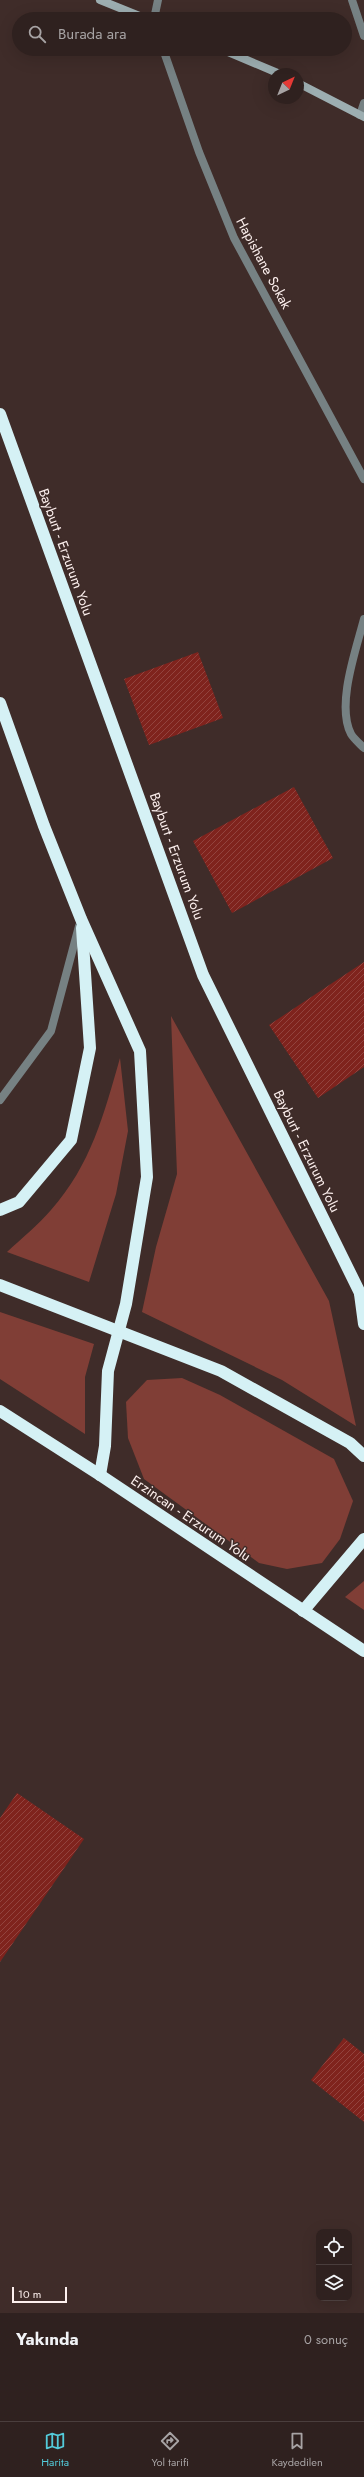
<!DOCTYPE html>
<html lang="tr">
<head>
<meta charset="utf-8">
<style>
	body { margin:0; font-family:Jost,sans-serif; background:#3b2e2c; color:#f1f3f6 }
	.controls { position:absolute; right:12px; bottom:12px; display:grid; overflow:hidden; border-radius:8px; box-shadow:0 4px 16px #0002 }
	.controls button { width:36px; height:36px; display:grid; place-items:center; padding:0; border:0; border-bottom:1px solid #4a3e3d; background:#2f211f; color:#f1f3f6; font:20px sans-serif }
	.compass { position:absolute; left:268px; top:68px; width:36px; height:36px; border-radius:50%; background:#2f211f; box-shadow:0 4px 16px #0002; rotate:43deg }
	.scale { position:absolute; left:12px; bottom:10px; width:55px; box-sizing:border-box; padding-left:4px; border:2px solid #fdf0ee; border-top:0; font-size:11px; line-height:14px; white-space:nowrap; color:#fdf0ee; -webkit-text-stroke:3px #3f2c29; paint-order:stroke }
	.list { margin:0; padding:0; list-style:none }
	h2 { display:flex; justify-content:space-between; align-items:center; height:52px; margin:0; padding:0 16px; font-size:17px }
	h2 small { font-size:13px; font-weight:400; color:#a7a3a4 }
	.icon { flex:none; width:22px; height:22px; fill:none; stroke:currentColor; stroke-width:2; stroke-linecap:round; stroke-linejoin:round }
	.map { position:relative; flex:none; width:364px; height:2313px; overflow:hidden }
	.search { position:absolute; background:#2f211f; box-shadow:0 4px 16px #0002; left:12px; right:12px; top:12px; height:44px; display:flex; align-items:center; gap:10px; box-sizing:border-box; padding:0 14px; border-radius:22px; color:#a7a3a4; font-size:15px }
	.sheet { height:108px; background:#2f211f }
	nav { display:flex; justify-content:space-around; align-items:center; box-sizing:border-box; height:56px; border-top:1px solid #4a3e3d; background:#2f211f; font-size:11px; color:#a7a3a4 }
	nav a { display:grid; justify-items:center; gap:2px }
	nav .on { color:#53cbda }
	.map>svg:first-child { display:block }
</style>
</head>
<body>
<div class="map">
<svg width="364" height="2313" viewBox="0 0 364 2313">
	<defs>
		<pattern id="building-hatch" width="6" height="6" patternUnits="userSpaceOnUse"><rect width="6" height="6" fill="#7f231d"/><path d="M-1 1l2-2M0 6l6-6M5 7l2-2" fill="none" stroke="#92433e"/></pattern>
	</defs>
	<rect width="100%" height="100%" fill="#3f2c29"/>
	<g fill="#803e36">
		<polygon points="171,1016 329,1301 356,1426 282,1380 142,1312 156,1247 177,1174"/>
		<path d="M 120,1058 L 128,1131 L 116,1194 L 89,1282 L 7,1252 C 22,1238 38,1225 51,1210 C 91,1165 104,1114 120,1058 Z"/>
		<polygon points="0,1312 94,1344 85,1377 85,1434 0,1379"/>
		<polygon points="182,1378 220,1395 334,1459 353,1501 340,1539 322,1563 287,1569 259,1563 144,1479 128,1438 126,1402 147,1380"/>
		<polygon points="364,1581 364,1610 345,1597"/>
	</g>
	<g fill="url(#building-hatch)">
		<polygon points="198,652 223,718 149,745 124,679"/>
		<polygon points="294,787 333,858 232,913 193,841"/>
		<polygon points="364,962 364,1067 318,1098 269,1025"/>
		<polygon points="17,1793 84,1839 0,1962 0,1818"/>
		<polygon points="344,2038 364,2054 364,2122 311,2080"/>
	</g>
	<g fill="none" stroke-linecap="round" stroke-linejoin="round">
		<polyline stroke="#768183" stroke-width="8" points="0,1100 51,1031 79,926"/>
		<g stroke="#768183" stroke-width="8">
			<polyline points="352,0 364,36"/>
			<polyline points="154,19 158,0"/>
			<polyline points="163,49 199,152 234,238 364,479"/>
			<polyline points="360,115 364,103"/>
			<path d="M 364,619 C 356,650 336,705 351,734 C 354,739 360,744 364,748"/>
		</g>
		<g stroke="#9daeb1" stroke-width="8">
			<polyline points="100,0 147,19"/>
			<polyline points="221,49 280,74"/>
			<polyline points="298,83 364,117"/>
		</g>
		<g stroke="#d5f1f5" stroke-width="12">
			<polyline points="0,414 203,975 364,1301"/>
			<polyline points="0,703 44,826 81,919 140,1051 147,1177 126,1304 108,1371 105,1446 100,1475"/>
			<polyline points="0,1210 19,1202 71,1140 90,1048 82,928"/>
			<polyline points="0,1285 221,1371 350,1443 364,1456"/>
			<polyline points="360,1294 364,1324"/>
			<polyline points="0,1411 100,1475 364,1651"/>
			<polyline points="303,1611 364,1539"/>
		</g>
	</g>
	<g text-anchor="middle" stroke-width="3" stroke-linejoin="round" paint-order="stroke">
		<g font-size="14" fill="#fdf0ee" stroke="#3f2c29">
			<text transform="translate(264 263) rotate(62)" y="5">Hapishane Sokak</text>
			<text transform="translate(66 552) rotate(70)" y="5">Bayburt - Erzurum Yolu</text>
			<text transform="translate(177 856) rotate(70)" y="5">Bayburt - Erzurum Yolu</text>
			<text transform="translate(307 1151) rotate(64)" y="5">Bayburt - Erzurum Yolu</text>
			<text transform="translate(191 1518) rotate(34)" y="5">Erzincan - Erzurum Yolu</text>
		</g>
	</g>
</svg>
<div class="controls">
<button><svg class="icon" aria-label="locate" viewBox="0 0 24 24"><circle cx="12" cy="12" r="6"/><path d="M12 2v4M12 18v4M2 12h4M18 12h4"/></svg></button>
<button><svg class="icon" aria-label="layers" viewBox="0 0 24 24"><path d="M12 4l9 5-9 5-9-5zM3 14l9 5 9-5"/></svg></button>
</div>
<svg class="compass" viewBox="-18 -18 36 36"><path d="M0-13l5 13h-10z" fill="#e53935"/><path d="M0 13l5-13h-10z" fill="#a7a3a4"/></svg>
<div class="scale">10 m</div>
<div class="search"><svg class="icon" aria-label="search" viewBox="0 0 24 24"><circle cx="10" cy="10" r="6"/><path d="M15 15l6 6"/></svg>Burada ara</div>
</div>
<section class="sheet">
<h2>Yakında<small>0 sonuç</small></h2>
<ul class="list">
</ul>
</section>
<nav>
<a class="on"><svg class="icon" aria-label="map" viewBox="0 0 24 24"><path d="M3 6l6-2 6 2 6-2v14l-6 2-6-2-6 2zM9 4v14M15 6v14"/></svg>Harita</a>
<a><svg class="icon" aria-label="directions" viewBox="0 0 24 24"><path d="M12 3l9 9-9 9-9-9zM9 14v-3h6M13 9l2 2-2 2"/></svg>Yol tarifi</a>
<a><svg class="icon" aria-label="saved" viewBox="0 0 24 24"><path d="M7 4h10v16l-5-4-5 4z"/></svg>Kaydedilen</a>
</nav>
</body>
</html>
